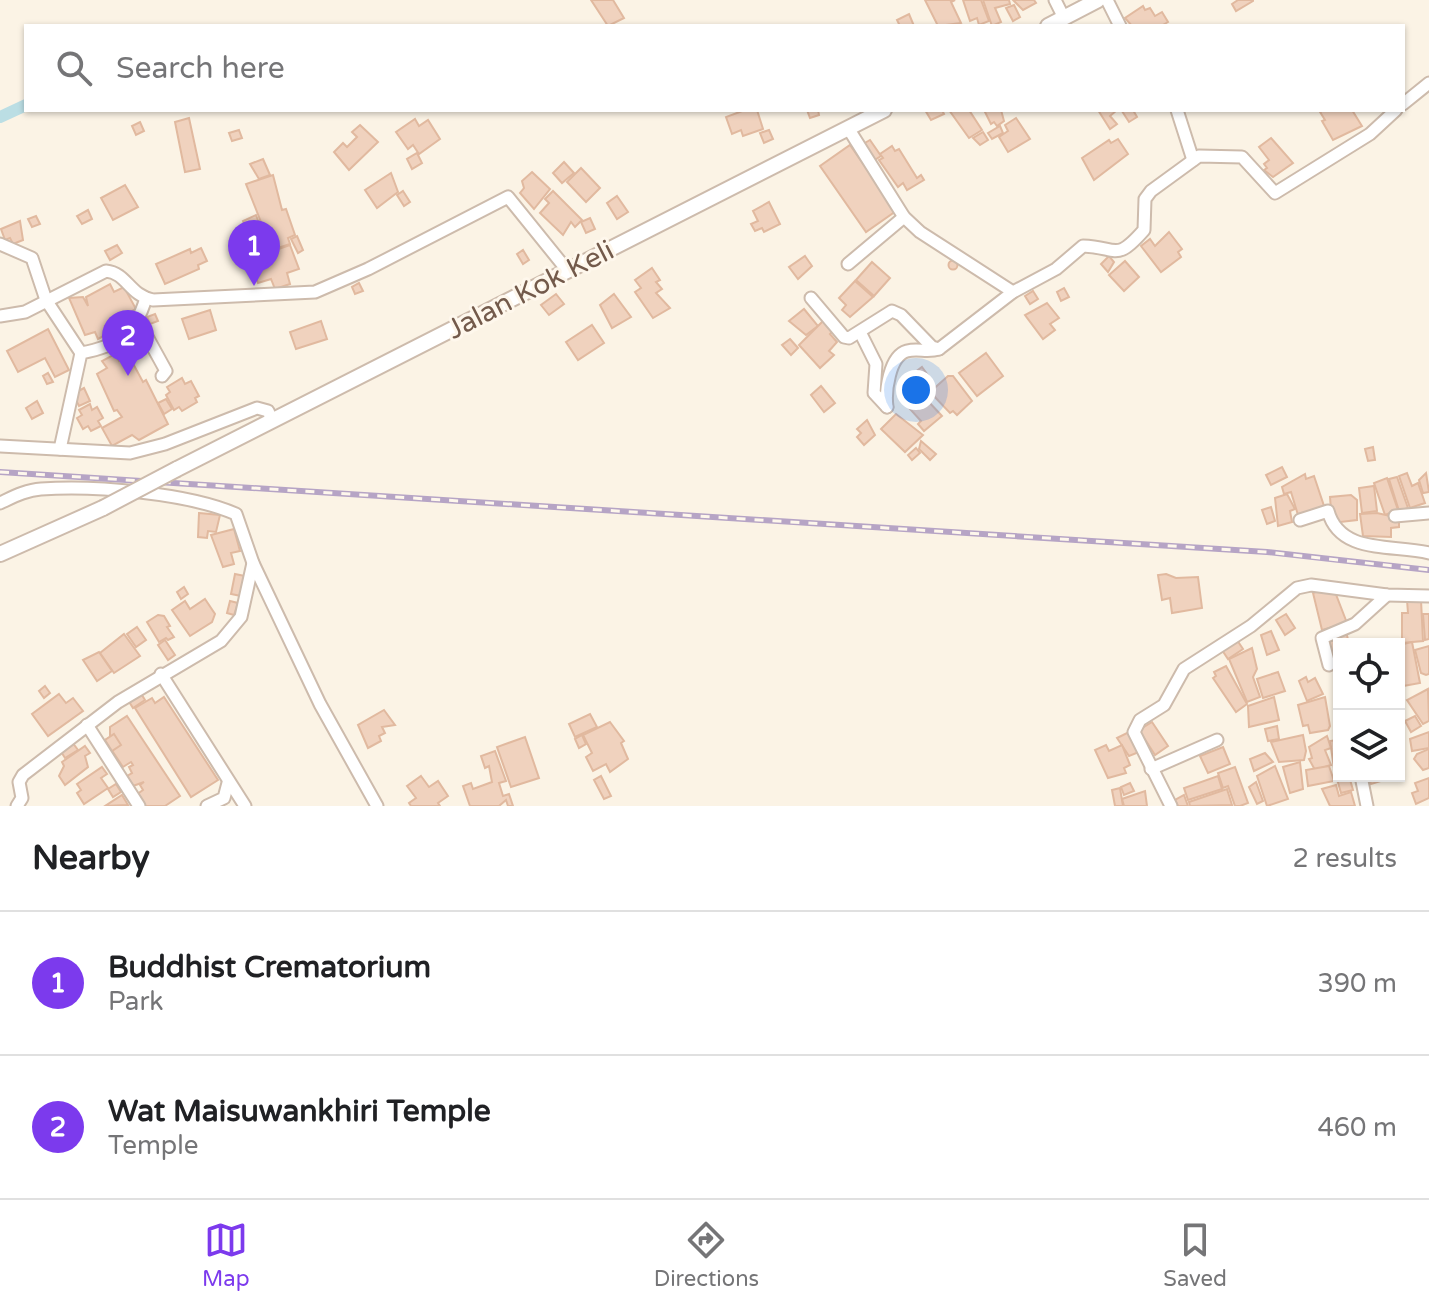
<!DOCTYPE html>
<html lang="en">
<head>
<meta charset="utf-8">
<style>
	body { margin:0; font-family:"Varela Round",sans-serif; background:#f2f2f2; color:#202124 }
	.controls { position:absolute; right:24px; bottom:24px; display:grid; overflow:hidden; border-radius:0px; box-shadow:0 2px 6px #0004 }
	.controls button { width:72px; height:72px; display:grid; place-items:center; padding:0; border:0; border-bottom:2px solid #e0e0e0; background:#fff; color:#202124; font:40px sans-serif }
	.you { position:absolute; left:916px; top:390px; width:28px; height:28px; margin:-20px; border:6px solid #fff; border-radius:50%; background:#1a73e8; box-shadow:0 0 0 12px #1a73e833 }
	.badge { display:grid; place-items:center; width:52px; height:52px; border-radius:50%; background:#7c3aed; color:#fff; font-size:26px; font-weight:700 }
	.pin { position:absolute; translate:-50% -66px; filter:drop-shadow(0 2px 4px #0008) }
	.pin::after { content:''; position:absolute; top:42px; width:28px; height:24px; background:inherit; clip-path:polygon(0 0,100% 0,50% 100%) }
	.list { margin:0; padding:0; list-style:none }
	h2 { display:flex; justify-content:space-between; align-items:center; height:104px; margin:0; padding:0 32px; font-size:34px }
	h2 small { font-size:26px; font-weight:400; color:#757577 }
	.list li { display:grid; grid-template-columns:52px 1fr auto; gap:24px; align-items:center; box-sizing:border-box; height:144px; padding:0 32px; border-top:2px solid #e0e0e0 }
	.list b { display:block; font-size:30px; white-space:nowrap }
	.list p { margin:0; font-size:26px; white-space:nowrap; color:#757577 }
	.list em { font-size:26px; font-style:normal; color:#757577 }
	.icon { flex:none; width:44px; height:44px; fill:none; stroke:currentColor; stroke-width:2; stroke-linecap:round; stroke-linejoin:round }
	.map { position:relative; flex:none; width:1429px; height:806px; overflow:hidden }
	.search { position:absolute; background:#fff; box-shadow:0 2px 6px #0004; left:24px; right:24px; top:24px; height:88px; display:flex; align-items:center; gap:20px; box-sizing:border-box; padding:0 28px; border-radius:0px; color:#757577; font-size:30px }
	.sheet { height:392px; background:#fff }
	nav { display:flex; justify-content:space-around; align-items:center; box-sizing:border-box; height:112px; border-top:2px solid #e0e0e0; background:#fff; font-size:22px; color:#757577 }
	nav a { display:grid; justify-items:center; gap:4px }
	nav .on { color:#7c3aed }
	.map>svg:first-child { display:block }
</style>
</head>
<body>
<div class="map">
<svg width="1429" height="806" viewBox="0 0 1429 806">
	<rect width="100%" height="100%" fill="#fbf3e5"/>
	<g fill="none" stroke-linecap="round" stroke-linejoin="round">
		<polyline stroke="#bbdee4" stroke-width="12" points="0,117 26,105"/>
	</g>
	<g fill="#f0d2be" stroke="#e1b99f" stroke-width="2">
		<polygon points="591,0 613,0 624,18 608,26"/>
		<polygon points="925,0 955,0 951,2 961,23 938,26"/>
		<polygon points="963,0 981,0 989,21 979,25 977,18 970,21"/>
		<polygon points="983,0 1009,0 1010,4 995,8 1001,22 992,26"/>
		<polygon points="1013,0 1034,0 1036,3 1023,10"/>
		<polygon points="1238,0 1253,0 1253,1 1236,11 1232,4"/>
		<polygon points="1014,5 1020,17 1013,21 1006,8"/>
		<polygon points="1143,6 1145,10 1150,8 1155,16 1162,12 1168,22 1161,26 1132,26 1125,18"/>
		<polygon points="909,14 914,26 900,26 897,20"/>
		<polygon points="745,110 757,110 763,129 743,136 741,130 732,134 726,117"/>
		<polygon points="807,110 818,110 819,115 810,118"/>
		<polygon points="925,110 942,110 944,114 931,120"/>
		<polygon points="949,110 969,110 982,130 969,138"/>
		<polygon points="984,110 1001,110 1004,121 997,126 994,122 991,124"/>
		<polygon points="1098,110 1117,110 1110,116 1117,124 1110,129"/>
		<polygon points="1133,110 1137,117 1129,122 1122,111"/>
		<polygon points="1324,110 1352,110 1362,126 1333,140 1322,121 1325,120 1320,112"/>
		<polygon points="189,118 200,169 185,172 175,122"/>
		<polygon points="1016,118 1030,139 1008,152 999,137 1008,131 1005,125"/>
		<polygon points="415,119 419,126 428,120 440,139 419,154 413,145 408,149 396,132"/>
		<polygon points="140,122 144,131 136,135 132,126"/>
		<polygon points="360,125 378,142 349,170 334,152 343,143 347,147 357,137 352,132"/>
		<polygon points="1000,126 1003,133 992,139 988,133"/>
		<polygon points="239,130 242,138 232,141 229,133"/>
		<polygon points="769,130 773,139 764,143 760,133"/>
		<polygon points="983,132 988,140 980,145 973,138"/>
		<polygon points="1271,138 1293,163 1273,177 1264,170 1267,168 1264,164 1269,160 1259,147"/>
		<polygon points="1118,139 1128,154 1094,180 1082,158 1109,140 1111,143"/>
		<polygon points="870,140 881,156 873,161 863,144"/>
		<polygon points="850,145 896,211 866,232 820,166"/>
		<polygon points="892,146 895,151 899,149 917,178 921,175 924,180 907,190 903,183 898,187 879,160 883,158 880,154"/>
		<polygon points="417,153 422,163 412,169 407,159"/>
		<polygon points="263,159 270,175 259,179 250,164"/>
		<polygon points="564,162 574,173 562,183 553,173"/>
		<polygon points="581,168 600,188 586,202 567,182"/>
		<polygon points="532,172 550,189 534,209 520,193 524,188 522,181"/>
		<polygon points="391,173 398,192 377,208 365,190"/>
		<polygon points="273,175 282,210 286,209 295,235 288,238 290,244 272,250 246,184"/>
		<polygon points="125,185 138,207 113,220 101,198"/>
		<polygon points="403,191 410,202 404,206 397,195"/>
		<polygon points="553,191 582,220 575,227 571,222 563,235 540,213 549,203 545,199"/>
		<polygon points="617,196 628,212 617,219 607,203"/>
		<polygon points="769,202 780,224 764,232 762,228 755,231 751,224 758,221 753,211"/>
		<polygon points="88,210 92,219 82,224 77,216"/>
		<polygon points="256,215 260,226 247,231 243,221"/>
		<polygon points="36,216 40,224 32,227 28,219"/>
		<polygon points="590,218 595,229 586,233 581,222"/>
		<polygon points="20,221 23,240 13,244 10,238 5,240 1,229"/>
		<polygon points="1169,232 1182,249 1178,252 1181,257 1161,272 1141,246 1150,239 1155,246"/>
		<polygon points="297,236 303,250 298,253 291,239"/>
		<polygon points="117,245 122,253 110,260 105,251"/>
		<polygon points="290,245 299,269 287,273 290,284 275,289 271,279 258,283 250,259"/>
		<polygon points="201,248 207,261 198,265 199,269 165,284 156,264 190,249 191,253"/>
		<polygon points="523,250 529,260 523,264 517,254"/>
		<polygon points="805,256 812,266 798,279 789,267"/>
		<polygon points="1109,256 1114,262 1108,272 1101,264"/>
		<circle cx="953" cy="265" r="4.5"/>
		<polygon points="1125,261 1139,277 1124,291 1109,275"/>
		<polygon points="872,262 890,278 874,296 856,280"/>
		<polygon points="652,268 660,280 656,282 662,289 656,293 670,308 653,318 635,292 641,288 635,280"/>
		<polygon points="855,281 873,297 850,317 842,310 846,305 839,298"/>
		<polygon points="359,283 363,291 355,294 352,287"/>
		<polygon points="110,284 114,292 124,287 136,309 105,326 109,333 98,339 95,332 85,335 69,298 83,297 88,306 86,297"/>
		<polygon points="1064,288 1069,297 1061,301 1057,292"/>
		<polygon points="1033,291 1038,299 1030,304 1025,296"/>
		<polygon points="556,294 564,304 549,315 541,305"/>
		<polygon points="614,294 631,317 612,328 600,305"/>
		<polygon points="1047,303 1059,318 1050,324 1055,330 1043,339 1025,315"/>
		<polygon points="804,309 818,326 806,335 789,321"/>
		<polygon points="210,310 216,330 189,339 182,319"/>
		<polygon points="155,314 158,321 150,324 147,317"/>
		<polygon points="824,320 834,330 830,334 837,342 829,351 834,355 820,368 799,345"/>
		<polygon points="321,321 327,339 296,349 290,332"/>
		<polygon points="592,325 604,343 578,360 566,342"/>
		<polygon points="48,329 69,370 55,377 45,358 18,372 7,351"/>
		<polygon points="790,339 798,348 791,355 782,345"/>
		<polygon points="986,353 1003,376 977,396 959,373"/>
		<polygon points="115,354 119,361 129,356 143,382 146,380 168,424 139,440 132,435 112,446 102,428 122,417 117,410 114,411 97,374 107,368 102,361"/>
		<polygon points="922,367 930,378 922,384 914,373"/>
		<polygon points="48,373 53,382 47,384 43,376"/>
		<polygon points="948,376 953,376 972,401 957,415 953,411 950,413 930,392"/>
		<polygon points="182,378 185,384 191,381 199,396 195,398 197,402 182,411 179,407 174,410 166,395 170,392 167,387"/>
		<polygon points="821,386 835,403 824,412 811,395"/>
		<polygon points="84,388 90,401 79,406 73,394"/>
		<polygon points="166,399 172,409 164,414 158,403"/>
		<polygon points="927,400 942,416 924,431 918,424 921,421 909,408 913,405 918,409"/>
		<polygon points="37,401 43,413 32,419 26,408"/>
		<polygon points="90,404 92,410 97,407 103,418 98,421 101,426 91,431 88,426 83,429 77,418 82,415 79,410"/>
		<polygon points="896,414 923,435 905,452 881,429"/>
		<polygon points="867,420 875,435 864,445 857,437 861,433 857,429"/>
		<polygon points="921,441 936,454 930,460 919,449"/>
		<polygon points="1373,447 1375,460 1368,461 1365,449"/>
		<polygon points="916,448 920,453 912,460 908,455"/>
		<polygon points="1282,467 1287,477 1271,485 1266,475"/>
		<polygon points="1407,473 1412,486 1418,483 1425,503 1410,508 1399,476"/>
		<polygon points="1426,473 1429,492 1423,493 1419,480"/>
		<polygon points="1305,474 1306,479 1314,476 1324,506 1298,515 1291,492 1284,494 1282,487"/>
		<polygon points="1397,477 1408,508 1399,511 1389,479"/>
		<polygon points="1387,478 1398,510 1385,515 1374,483"/>
		<polygon points="1374,486 1377,511 1362,513 1359,488"/>
		<polygon points="1287,494 1295,509 1290,511 1292,522 1278,526 1275,498"/>
		<polygon points="1351,495 1357,500 1357,520 1332,523 1330,497"/>
		<polygon points="1271,507 1275,521 1267,524 1262,510"/>
		<polygon points="199,513 220,515 216,532 208,531 207,538 198,537"/>
		<polygon points="1377,513 1399,518 1399,527 1391,528 1391,537 1363,536 1360,514"/>
		<polygon points="234,529 240,551 231,553 234,564 223,567 211,535"/>
		<polygon points="235,574 245,576 241,596 231,594"/>
		<polygon points="1166,574 1176,578 1198,577 1202,608 1172,613 1170,598 1162,600 1158,575"/>
		<polygon points="184,587 188,594 181,599 177,592"/>
		<polygon points="1321,590 1335,592 1347,623 1322,630 1313,593"/>
		<polygon points="205,599 215,614 212,622 190,636 172,610 185,601 190,609"/>
		<polygon points="1407,600 1421,600 1423,641 1402,643 1402,613 1408,613"/>
		<polygon points="230,601 238,603 234,615 227,613"/>
		<polygon points="1286,614 1295,628 1285,635 1276,620"/>
		<polygon points="1423,614 1429,614 1429,639 1425,640"/>
		<polygon points="158,615 164,616 170,626 167,627 174,637 168,640 166,638 159,642 147,622"/>
		<polygon points="137,627 146,640 136,647 127,634"/>
		<polygon points="1271,631 1279,650 1267,655 1261,635"/>
		<polygon points="1346,631 1349,644 1339,644 1339,658 1331,660 1324,637"/>
		<polygon points="124,634 140,656 114,673 100,653"/>
		<polygon points="165,640 175,655 168,660 158,645"/>
		<polygon points="1237,640 1243,649 1228,659 1222,650"/>
		<polygon points="1412,642 1420,683 1403,686 1399,672 1399,645"/>
		<polygon points="1429,646 1429,674 1426,675 1421,673 1415,650"/>
		<polygon points="1252,648 1257,669 1253,677 1260,697 1247,702 1229,659"/>
		<polygon points="99,652 112,671 97,681 83,660"/>
		<polygon points="1339,660 1339,675 1335,676 1333,667"/>
		<polygon points="1226,666 1247,704 1236,712 1213,678 1216,676 1214,672"/>
		<polygon points="1278,672 1285,691 1263,698 1257,679"/>
		<polygon points="1306,677 1308,682 1315,678 1323,694 1307,701 1299,681"/>
		<polygon points="45,686 50,693 44,698 39,691"/>
		<polygon points="1428,689 1429,721 1423,724 1407,700"/>
		<polygon points="140,692 145,700 133,708 128,700"/>
		<polygon points="59,694 66,703 73,698 83,711 48,736 32,714"/>
		<polygon points="164,697 218,780 191,797 135,708 152,698 155,703"/>
		<polygon points="1274,697 1279,720 1249,727 1248,706"/>
		<polygon points="1325,697 1330,726 1328,730 1310,733 1308,725 1303,726 1298,705"/>
		<polygon points="384,710 395,725 382,727 385,733 379,736 381,741 368,748 358,725"/>
		<polygon points="590,714 597,727 575,737 569,724"/>
		<polygon points="127,716 180,796 165,806 144,806 136,795 143,790 140,785 144,782 133,786 127,776 132,773 129,767 133,765 131,762 123,767 105,740 110,737 110,727"/>
		<polygon points="1415,716 1421,726 1411,732 1405,721"/>
		<polygon points="610,722 624,741 621,743 628,759 610,772 606,764 593,771 586,757 592,753 583,735"/>
		<polygon points="1152,722 1168,746 1155,755 1139,730"/>
		<polygon points="1277,726 1279,739 1268,741 1265,729"/>
		<polygon points="1129,732 1139,752 1129,756 1117,738"/>
		<polygon points="1429,732 1429,748 1412,751 1410,739"/>
		<polygon points="114,734 121,745 112,751 105,740"/>
		<polygon points="1337,734 1339,734 1339,775 1335,775 1330,741 1337,740"/>
		<polygon points="582,735 586,744 579,748 575,739"/>
		<polygon points="1303,735 1306,751 1304,760 1279,762 1271,742"/>
		<polygon points="1327,736 1331,748 1325,750 1331,765 1315,770 1309,759 1312,758 1309,747"/>
		<polygon points="525,737 539,778 511,787 497,747"/>
		<polygon points="72,742 78,750 65,758 60,750"/>
		<polygon points="1106,745 1109,751 1122,745 1130,765 1124,768 1126,773 1108,778 1095,750"/>
		<polygon points="85,746 90,753 85,756 88,767 65,785 59,776 64,766 62,762"/>
		<polygon points="1223,747 1230,764 1208,773 1200,756"/>
		<polygon points="1429,749 1429,768 1423,770 1414,759 1417,754"/>
		<polygon points="495,751 506,781 499,783 503,796 509,794 513,806 508,806 506,800 499,806 470,806 463,786 471,783 473,789 492,782 489,766 485,768 481,756"/>
		<polygon points="1265,753 1273,762 1254,771 1250,759"/>
		<polygon points="1300,762 1303,789 1290,793 1283,767"/>
		<polygon points="1275,766 1288,799 1267,806 1257,776"/>
		<polygon points="1329,766 1334,781 1308,786 1306,770"/>
		<polygon points="102,767 107,774 101,778 108,788 84,804 77,793 81,790 77,784"/>
		<polygon points="1235,767 1248,803 1240,806 1235,806 1228,786 1223,788 1218,773"/>
		<polygon points="421,776 429,787 438,781 448,796 438,803 440,806 411,806 409,803 416,798 407,786"/>
		<polygon points="601,776 611,796 604,799 594,780"/>
		<polygon points="1218,776 1222,789 1188,800 1184,788"/>
		<polygon points="1349,776 1353,790 1341,793 1337,779"/>
		<polygon points="1369,776 1390,776 1391,778 1371,784"/>
		<polygon points="1429,778 1429,798 1416,804 1412,793 1418,791 1415,783"/>
		<polygon points="1256,782 1263,801 1257,804 1249,787"/>
		<polygon points="1130,783 1134,791 1124,795 1121,787"/>
		<polygon points="116,784 121,792 113,797 108,789"/>
		<polygon points="1336,785 1339,796 1351,792 1355,806 1330,806 1322,789"/>
		<polygon points="1120,788 1123,806 1115,806 1112,790"/>
		<polygon points="1227,789 1232,805 1190,806 1189,802"/>
		<polygon points="1145,791 1147,806 1124,806 1122,799"/>
		<polygon points="122,795 128,805 105,806"/>
		<polygon points="1184,795 1188,806 1178,806 1175,800"/>
	</g>
	<g fill="none" stroke-linecap="round" stroke-linejoin="round">
		<g stroke="#cdbbac" stroke-width="15">
			<g id="minor">
				<polyline points="1055,0 1064,18"/>
				<polyline points="1107,0 1120,26"/>
				<polyline points="1403,104 1429,83"/>
				<polyline points="1177,110 1193,160"/>
				<polyline points="848,128 904,217 920,232 1013,292"/>
				<polyline points="0,244 32,258 46,300 81,353"/>
				<polyline points="848,264 904,217"/>
				<polyline points="811,298 844,337 849,338 892,311 901,315 932,347 939,349"/>
				<path d="M 0,316 L 25,312 L 106,271 C 127,273 129,295 153,300 L 315,292 L 368,269 L 508,197 L 567,270"/>
				<polyline points="139,322 166,371 162,376"/>
				<polyline points="860,332 876,364 874,393 887,407"/>
				<path d="M 887,407 C 885,392 889,356 907,351 C 919,348 927,353 939,349 L 1013,292 L 1056,269 L 1083,246 C 1118,247 1115,263 1144,230 L 1145,199 L 1151,191 L 1199,156 L 1242,157 L 1275,193 L 1370,134 L 1396,110"/>
				<polyline points="0,446 130,453 165,444 257,408 268,411 272,420"/>
				<path d="M 60,449 L 81,353 C 118,346 135,335 146,298"/>
				<path d="M 0,503 C 13,497 26,490 41,489 C 93,485 188,493 236,514 L 253,563 L 320,704 L 377,806"/>
				<polyline points="1395,516 1429,513"/>
				<path d="M 1300,520 L 1328,511 C 1340,555 1393,544 1429,553"/>
				<polyline points="1329,665 1322,638 1355,624 1387,595"/>
				<polyline points="161,674 245,806"/>
				<polyline points="87,725 139,806"/>
				<polyline points="1151,769 1217,740"/>
				<polyline points="1361,776 1367,806"/>
				<polyline points="17,806 22,798 19,782 23,775 118,702 221,641 241,617 253,563"/>
				<polyline points="207,806 224,798 228,783"/>
				<polyline points="1171,806 1134,732 1140,720 1164,705 1184,669 1251,626 1297,588 1311,585 1387,595 1429,596"/>
			</g>
		</g>
		<g stroke="#cdbbac" stroke-width="18">
			<g id="tertiary">
				<polyline points="1048,26 1098,0"/>
				<polyline points="177,469 884,110"/>
				<polyline points="0,554 103,508"/>
			</g>
		</g>
		<use href="#minor" stroke="#fff" stroke-width="11"/>
		<use href="#tertiary" stroke="#fff" stroke-width="14"/>
		<g stroke="#b6a4c5" stroke-width="6">
			<polyline id="rail" points="0,472 1267,552 1429,570"/>
		</g>
		<use href="#rail" stroke="#fef7ec" stroke-width="3" stroke-dasharray="9" stroke-linecap="butt"/>
		<g stroke="#cdbbac" stroke-width="18" stroke-linecap="butt">
			<polyline id="tertiary-bridge" points="103,508 177,469"/>
		</g>
		<use href="#tertiary-bridge" stroke="#fff" stroke-width="14"/>
	</g>
	<g text-anchor="middle" stroke-width="6" stroke-linejoin="round" paint-order="stroke">
		<g font-size="28" fill="#735a4b" stroke="#fef7ec">
			<text transform="translate(530 289) rotate(-27)" y="10">Jalan Kok Keli</text>
		</g>
	</g>
</svg>
<div class="controls">
<button><svg class="icon" aria-label="locate" viewBox="0 0 24 24"><circle cx="12" cy="12" r="6"/><path d="M12 2v4M12 18v4M2 12h4M18 12h4"/></svg></button>
<button><svg class="icon" aria-label="layers" viewBox="0 0 24 24"><path d="M12 4l9 5-9 5-9-5zM3 14l9 5 9-5"/></svg></button>
</div>
<div class="you"></div>
<div class="pin badge" style="left:254px;top:286px">1</div>
<div class="pin badge" style="left:128px;top:376px">2</div>
<div class="search"><svg class="icon" aria-label="search" viewBox="0 0 24 24"><circle cx="10" cy="10" r="6"/><path d="M15 15l6 6"/></svg>Search here</div>
</div>
<section class="sheet">
<h2>Nearby<small>2 results</small></h2>
<ul class="list">
<li><span class="badge">1</span><div><b>Buddhist Crematorium</b><p>Park</p></div><em>390 m</em></li>
<li><span class="badge">2</span><div><b>Wat Maisuwankhiri Temple</b><p>Temple</p></div><em>460 m</em></li>
</ul>
</section>
<nav>
<a class="on"><svg class="icon" aria-label="map" viewBox="0 0 24 24"><path d="M3 6l6-2 6 2 6-2v14l-6 2-6-2-6 2zM9 4v14M15 6v14"/></svg>Map</a>
<a><svg class="icon" aria-label="directions" viewBox="0 0 24 24"><path d="M12 3l9 9-9 9-9-9zM9 14v-3h6M13 9l2 2-2 2"/></svg>Directions</a>
<a><svg class="icon" aria-label="saved" viewBox="0 0 24 24"><path d="M7 4h10v16l-5-4-5 4z"/></svg>Saved</a>
</nav>
</body>
</html>
